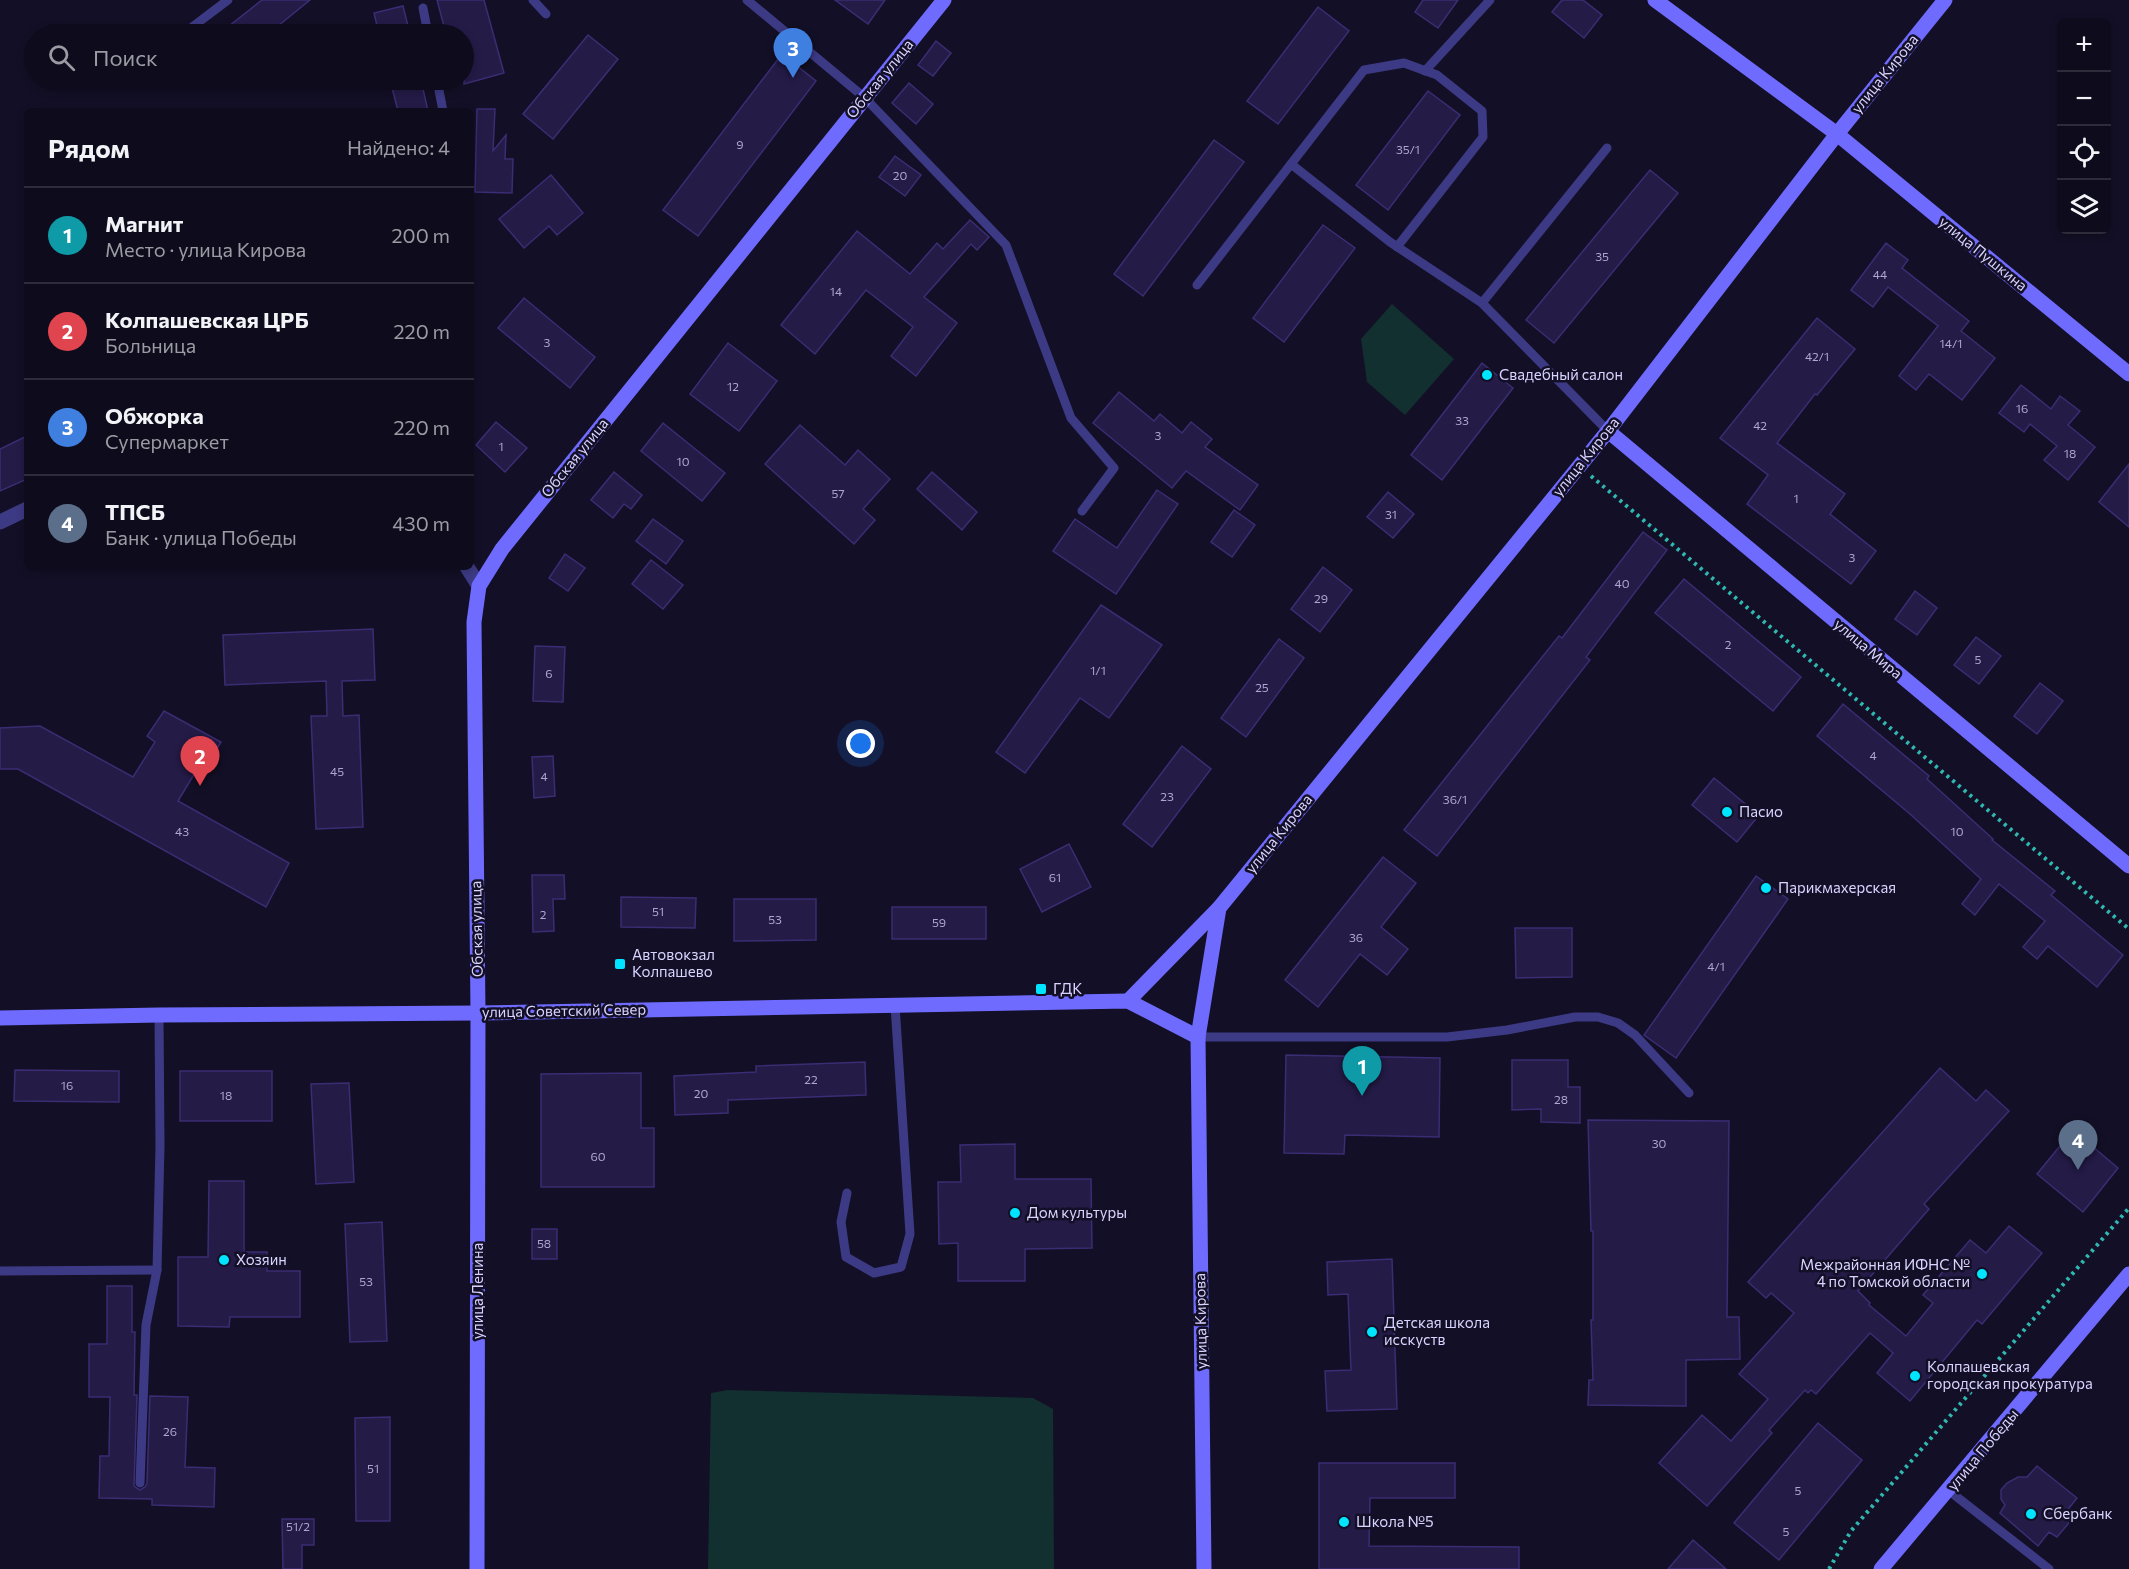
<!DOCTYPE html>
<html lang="ru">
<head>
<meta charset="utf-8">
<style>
	body { margin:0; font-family:Commissioner,sans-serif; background:#171425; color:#f1f3f6 }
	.controls { position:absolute; right:18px; top:18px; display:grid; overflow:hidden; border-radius:9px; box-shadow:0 3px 9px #0003 }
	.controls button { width:54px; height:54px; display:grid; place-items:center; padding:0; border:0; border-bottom:2px solid #2e2b3b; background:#0e0b1c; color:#f1f3f6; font:30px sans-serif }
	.you { position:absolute; left:861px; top:744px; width:21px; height:21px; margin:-15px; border:4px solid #fff; border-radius:50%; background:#1a73e8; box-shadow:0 0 0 9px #1a73e833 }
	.badge { display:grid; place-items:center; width:39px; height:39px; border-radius:50%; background:#2563eb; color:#fff; font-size:20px; font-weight:700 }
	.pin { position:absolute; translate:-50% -50px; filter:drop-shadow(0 2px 3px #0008) }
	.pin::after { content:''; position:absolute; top:32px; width:21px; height:18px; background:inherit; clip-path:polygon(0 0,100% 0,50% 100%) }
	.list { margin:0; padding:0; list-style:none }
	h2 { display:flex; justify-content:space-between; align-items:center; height:78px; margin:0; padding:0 24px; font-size:26px }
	h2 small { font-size:20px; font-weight:400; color:#9b9ba3 }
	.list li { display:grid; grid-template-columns:39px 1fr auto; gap:18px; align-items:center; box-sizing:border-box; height:96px; padding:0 24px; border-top:2px solid #2e2b3b }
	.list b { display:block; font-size:22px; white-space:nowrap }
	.list p { margin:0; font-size:20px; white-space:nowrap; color:#9b9ba3 }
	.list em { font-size:20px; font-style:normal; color:#9b9ba3 }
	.icon { flex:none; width:33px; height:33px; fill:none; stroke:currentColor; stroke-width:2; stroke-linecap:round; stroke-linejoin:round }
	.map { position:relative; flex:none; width:2129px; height:1569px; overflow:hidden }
	.search { position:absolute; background:#0e0b1c; box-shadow:0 3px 9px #0003; left:24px; top:24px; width:450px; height:66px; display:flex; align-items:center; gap:15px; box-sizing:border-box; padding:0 21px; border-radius:33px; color:#9b9ba3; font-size:22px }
	.panel { position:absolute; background:#0e0b1c; box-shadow:0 3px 9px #0003; left:24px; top:108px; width:450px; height:462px; border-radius:9px }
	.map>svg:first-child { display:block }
</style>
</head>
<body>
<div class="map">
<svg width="2129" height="1569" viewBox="0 0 2129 1569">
	<rect width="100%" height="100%" fill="#130f26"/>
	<g fill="#12302f">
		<polygon points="1392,304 1454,359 1405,415 1367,382 1361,339"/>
		<polygon points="728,1390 1033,1398 1053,1409 1054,1569 708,1569 711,1393"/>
	</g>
	<g fill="#241b47" stroke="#3b2d73" stroke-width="1.5">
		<polygon points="262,0 310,0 268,34 219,34"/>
		<polygon points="437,0 484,0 504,73 464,84 464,34 446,34"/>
		<polygon points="835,0 885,0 868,24"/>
		<polygon points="1423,0 1458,0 1438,28 1415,12"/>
		<polygon points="1562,0 1583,0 1602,15 1584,38 1552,12"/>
		<polygon points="403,6 410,34 379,34 374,13"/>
		<polygon points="1318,7 1349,31 1278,124 1247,101"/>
		<polygon points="588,35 618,59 553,139 523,114"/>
		<polygon points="936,41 951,53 933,76 918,65"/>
		<polygon points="782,54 816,81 698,236 663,210"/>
		<polygon points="390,80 421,80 428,111 398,111"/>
		<polygon points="909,83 933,104 916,124 892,103"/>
		<polygon points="1428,91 1460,115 1388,210 1356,185"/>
		<polygon points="477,109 495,109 493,151 506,135 505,159 513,159 512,193 475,192"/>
		<polygon points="1214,140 1244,162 1143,296 1114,274"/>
		<polygon points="895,156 921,175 905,196 879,177"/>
		<polygon points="1650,170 1678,193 1554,343 1526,320"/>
		<polygon points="551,175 583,213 557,235 549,226 524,248 499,219"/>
		<polygon points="970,220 989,237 977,250 971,244 924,297 957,323 916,376 891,356 913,327 866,290 815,354 781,325 857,231 910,274 937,243 943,249"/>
		<polygon points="1323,225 1355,248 1284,342 1253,318"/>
		<polygon points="1886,243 1908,260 1902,268 1969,321 1961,331 1995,358 1962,400 1929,374 1916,390 1899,376 1938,326 1888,287 1873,307 1851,290"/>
		<polygon points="524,298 595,357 570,388 498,328"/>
		<polygon points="1817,318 1855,349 1817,395 1815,394 1777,443 1845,494 1830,514 1876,551 1851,584 1747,504 1768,475 1720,438"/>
		<polygon points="728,343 777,381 739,431 690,394"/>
		<polygon points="1482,363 1513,388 1442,480 1411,455"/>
		<polygon points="2021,385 2051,409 2060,396 2080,411 2068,425 2095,447 2068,480 2044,460 2057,446 2030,424 2024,432 1999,413"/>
		<polygon points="1119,392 1154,421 1160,414 1182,433 1191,422 1212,439 1205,447 1258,485 1240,510 1186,471 1172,488 1093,423"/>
		<polygon points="496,422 527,448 505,472 476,445"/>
		<polygon points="663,423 725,473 702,501 641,451"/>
		<polygon points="800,425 845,465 858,450 890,479 863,509 875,520 854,544 765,464"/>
		<polygon points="27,436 27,479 0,491 0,449"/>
		<polygon points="2129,464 2129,527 2099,502"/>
		<polygon points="614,472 642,495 631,509 624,504 613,518 591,500"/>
		<polygon points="932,472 977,512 962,530 917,489"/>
		<polygon points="1157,490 1178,504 1116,594 1053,551 1075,519 1117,548"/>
		<polygon points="1388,492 1414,514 1393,538 1367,517"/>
		<polygon points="1234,510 1255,525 1232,557 1211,542"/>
		<polygon points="653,519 683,541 666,564 636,541"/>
		<polygon points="1643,532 1667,550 1586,657 1590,660 1437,856 1404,830 1559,636 1562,638"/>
		<polygon points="565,554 585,568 568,591 549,578"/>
		<polygon points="651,560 683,585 663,609 632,584"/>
		<polygon points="1323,567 1352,590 1320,632 1291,609"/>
		<polygon points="1684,579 1801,677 1773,711 1655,613"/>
		<polygon points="1915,591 1937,608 1917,635 1895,619"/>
		<polygon points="1101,605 1162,645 1109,718 1080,698 1025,773 996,752"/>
		<polygon points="373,629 375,680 342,681 343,716 359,715 363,827 316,829 311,716 327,716 326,681 225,685 223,635"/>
		<polygon points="1976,637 2001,656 1979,684 1954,665"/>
		<polygon points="1279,639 1304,658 1246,737 1221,718"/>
		<polygon points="535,646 565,647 563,702 533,701"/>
		<polygon points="2040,683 2063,701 2037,734 2014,716"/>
		<polygon points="1843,704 1929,776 1927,779 1993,839 1992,840 2055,891 2051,895 2123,955 2097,987 2048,946 2037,959 2023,947 2045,921 1999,884 1975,915 1962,904 1981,879 1910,814 1817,736"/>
		<polygon points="164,711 221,742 205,769 199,766 178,801 289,863 266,907 18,769 0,769 0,728 40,726 133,777 155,742 147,736"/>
		<polygon points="1182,746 1211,769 1152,847 1123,824"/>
		<polygon points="553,756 555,796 534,798 532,757"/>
		<polygon points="1714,778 1759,815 1737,842 1692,805"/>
		<polygon points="1069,844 1091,887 1042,912 1020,869"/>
		<polygon points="1383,857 1416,883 1381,927 1408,949 1387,975 1360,954 1318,1007 1285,980"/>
		<polygon points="532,875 564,875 565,899 553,899 554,931 533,932"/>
		<polygon points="1756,876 1788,899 1676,1058 1644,1035"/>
		<polygon points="621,897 696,898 695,928 621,927"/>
		<polygon points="734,899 816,899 816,940 734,941"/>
		<rect x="892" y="907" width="94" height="32"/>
		<polygon points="1515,928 1572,928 1572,977 1516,978"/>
		<polygon points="1286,1055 1440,1058 1439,1137 1345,1135 1344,1154 1284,1153"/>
		<polygon points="1512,1060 1568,1060 1568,1087 1580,1087 1580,1123 1541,1122 1541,1109 1512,1110"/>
		<polygon points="865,1062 866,1095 728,1100 728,1113 675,1115 674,1076 756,1072 756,1066"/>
		<polygon points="1940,1068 1976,1101 1986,1090 2009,1111 1924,1204 1929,1209 1858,1291 1870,1303 1869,1305 1906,1336 1933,1303 1923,1295 1970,1240 1986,1253 2009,1226 2042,1253 1982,1324 1977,1320 1910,1401 1877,1373 1893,1353 1870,1333 1816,1394 1811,1390 1808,1393 1805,1390 1769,1430 1772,1433 1707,1506 1659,1463 1702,1415 1731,1441 1768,1399 1739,1374 1794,1313 1771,1293 1766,1298 1748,1282"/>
		<polygon points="15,1070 119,1071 119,1102 14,1101"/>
		<rect x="180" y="1071" width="92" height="50"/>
		<polygon points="641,1073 641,1128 654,1128 654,1187 541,1187 541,1074"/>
		<polygon points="349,1083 354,1182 316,1184 311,1084"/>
		<polygon points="1588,1120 1729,1121 1727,1317 1739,1317 1740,1359 1686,1360 1686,1406 1588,1405 1589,1380 1593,1380 1591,1320 1593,1320 1593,1231 1591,1231"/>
		<polygon points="2073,1130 2118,1168 2083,1212 2037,1174"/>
		<polygon points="1015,1144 1015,1179 1091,1179 1092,1248 1025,1249 1025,1281 958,1281 958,1243 939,1244 938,1182 961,1182 960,1145"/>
		<polygon points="209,1181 244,1181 244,1252 267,1252 267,1271 300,1271 300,1317 230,1317 229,1327 178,1326 178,1257 208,1257"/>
		<polygon points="382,1222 387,1341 350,1342 345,1224"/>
		<rect x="532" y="1229" width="25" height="30"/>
		<polygon points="1392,1259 1397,1409 1327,1411 1325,1371 1351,1370 1348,1294 1328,1295 1327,1262"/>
		<polygon points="107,1286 132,1286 132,1332 135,1332 134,1395 137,1395 134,1486 140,1490 145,1487 147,1483 150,1396 188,1397 185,1467 215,1468 214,1507 152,1505 152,1499 99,1498 100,1456 109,1456 110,1397 89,1397 89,1344 107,1344"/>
		<polygon points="390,1417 390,1521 356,1521 355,1418"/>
		<polygon points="1818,1423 1862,1460 1779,1560 1734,1523"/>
		<polygon points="1319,1463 1455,1463 1455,1498 1370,1498 1369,1546 1519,1547 1519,1569 1319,1569"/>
		<polygon points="2037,1466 2077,1498 2065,1513 2073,1518 2057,1537 2049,1532 2038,1546 2000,1513 2005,1505 2001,1499 2001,1490 2007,1483 2018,1477 2027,1477"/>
		<polygon points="282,1519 314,1519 314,1545 302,1545 302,1569 283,1569"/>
		<polygon points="1693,1540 1726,1569 1668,1569"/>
	</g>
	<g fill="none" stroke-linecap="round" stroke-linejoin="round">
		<g stroke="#2fb8b0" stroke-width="4" stroke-dasharray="3 4.5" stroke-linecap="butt">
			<polyline points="1591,476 2129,929"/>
			<polyline points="1829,1569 1851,1531 2129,1208"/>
		</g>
		<g stroke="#3d3a85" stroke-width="9">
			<polyline points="533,0 546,14"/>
			<polyline points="747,0 865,98 1006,245 1071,418 1114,468 1082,511"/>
			<polyline points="423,8 428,34"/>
			<polyline points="183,34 228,0"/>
			<polyline points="1425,71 1490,0"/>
			<polyline points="437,80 443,111"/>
			<polyline points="1291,164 1364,70 1404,63 1437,75 1482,111 1483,137 1397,247"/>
			<polyline points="1197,285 1291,164 1390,242 1482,303 1608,431"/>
			<polyline points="1482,303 1607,148"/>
			<polyline points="1198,1037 1447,1037 1507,1030 1575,1017 1598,1017 1618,1023 1635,1035 1689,1093"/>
			<polyline points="847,1193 841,1222 846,1257 874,1273 901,1267 910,1234 895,1005"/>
			<polyline points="0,1271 157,1270"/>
			<polyline points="140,1483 146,1325 157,1270 160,1146 159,1015"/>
			<polyline points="1948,1490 2049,1569"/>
		</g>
		<g stroke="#3d3a85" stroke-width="15">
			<polyline points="0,522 27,509"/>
			<polyline points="467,567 479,586"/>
		</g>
		<g stroke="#6f6bff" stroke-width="15">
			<polyline points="1655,0 1837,134"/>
			<polyline points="1837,134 2129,374"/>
			<polyline points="1608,431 2129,866"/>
			<polyline points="1128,1001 1219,908 1608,431 1837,134 1945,0"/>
			<polyline points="0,1018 159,1015 478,1013 1128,1001 1198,1037"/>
			<polyline points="477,1569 478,1013 474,622 479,586 502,549 944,0"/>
			<polyline points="1204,1569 1198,1037 1219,908"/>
			<polyline points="1881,1569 2129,1274"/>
		</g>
	</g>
	<g fill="#00e5ff" stroke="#130f26" stroke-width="2">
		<circle cx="1487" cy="375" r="6"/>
		<circle cx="1727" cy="812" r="6"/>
		<circle cx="1766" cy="888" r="6"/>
		<rect x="614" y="958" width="12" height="12" rx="3"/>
		<rect x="1035" y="983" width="12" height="12" rx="3"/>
		<circle cx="1015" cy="1213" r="6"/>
		<circle cx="224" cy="1260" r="6"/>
		<circle cx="1982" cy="1274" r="6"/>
		<circle cx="1372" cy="1332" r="6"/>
		<circle cx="1915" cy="1376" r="6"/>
		<circle cx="2031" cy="1514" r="6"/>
		<circle cx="1344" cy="1522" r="6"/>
	</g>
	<g text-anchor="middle" stroke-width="5" stroke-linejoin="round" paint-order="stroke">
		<g font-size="12" fill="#aca6d1">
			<text x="740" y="149">9</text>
			<text x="1408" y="154">35/1</text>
			<text x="900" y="180">20</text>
			<text x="1602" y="261">35</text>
			<text x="1880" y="279">44</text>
			<text x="836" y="296">14</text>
			<text x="547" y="347">3</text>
			<text x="1951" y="348">14/1</text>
			<text x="1817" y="361">42/1</text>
			<text x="733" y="391">12</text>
			<text x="2022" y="413">16</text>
			<text x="1462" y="425">33</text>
			<text x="1760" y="430">42</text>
			<text x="1158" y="440">3</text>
			<text x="501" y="451">1</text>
			<text x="2070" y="458">18</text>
			<text x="683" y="466">10</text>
			<text x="838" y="498">57</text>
			<text x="1796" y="503">1</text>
			<text x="1391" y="519">31</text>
			<text x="1852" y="562">3</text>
			<text x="1622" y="588">40</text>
			<text x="1321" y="603">29</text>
			<text x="1728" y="649">2</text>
			<text x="1978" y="664">5</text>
			<text x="1098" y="675">1/1</text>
			<text x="549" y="678">6</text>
			<text x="1262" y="692">25</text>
			<text x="1873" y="760">4</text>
			<text x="337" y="776">45</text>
			<text x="544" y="781">4</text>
			<text x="1167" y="801">23</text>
			<text x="1455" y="804">36/1</text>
			<text x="182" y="836">43</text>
			<text x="1957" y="836">10</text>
			<text x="1055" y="882">61</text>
			<text x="658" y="916">51</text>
			<text x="543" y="919">2</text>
			<text x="775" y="924">53</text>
			<text x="939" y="927">59</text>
			<text x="1356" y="942">36</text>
			<text x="1716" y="971">4/1</text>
			<text x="811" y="1084">22</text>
			<text x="67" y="1090">16</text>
			<text x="701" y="1098">20</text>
			<text x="226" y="1100">18</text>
			<text x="1561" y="1104">28</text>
			<text x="1659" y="1148">30</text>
			<text x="598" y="1161">60</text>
			<text x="544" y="1248">58</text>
			<text x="366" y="1286">53</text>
			<text x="170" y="1436">26</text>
			<text x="373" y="1473">51</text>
			<text x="1798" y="1495">5</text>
			<text x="298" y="1531">51/2</text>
			<text x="1786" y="1536">5</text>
		</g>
		<g font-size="15" fill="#d9d4ff" stroke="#130f26">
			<text transform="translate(1885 74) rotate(-51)" y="5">улица Кирова</text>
			<text transform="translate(880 79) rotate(-51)" y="5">Обская улица</text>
			<text transform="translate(1983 254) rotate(39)" y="5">улица Пушкина</text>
			<text transform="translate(1586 457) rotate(-51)" y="5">улица Кирова</text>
			<text transform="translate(575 458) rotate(-51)" y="5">Обская улица</text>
			<text transform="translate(1868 649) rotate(40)" y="5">улица Мира</text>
			<text transform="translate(1279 834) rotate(-51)" y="5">улица Кирова</text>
			<text transform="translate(477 929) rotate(-91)" y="5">Обская улица</text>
			<text transform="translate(564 1011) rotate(-1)" y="5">улица Советский Север</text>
			<text transform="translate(478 1291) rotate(-90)" y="5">улица Ленина</text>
			<text transform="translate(1201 1321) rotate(-91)" y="5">улица Кирова</text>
			<text transform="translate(1983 1450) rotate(-50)" y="5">улица Победы</text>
		</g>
		<g font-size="15" fill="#d9d4ff" stroke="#130f26" text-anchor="start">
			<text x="1499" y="380">Свадебный салон</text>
			<text x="1739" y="817">Пасио</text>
			<text x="1778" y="893">Парикмахерская</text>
			<text x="632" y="960">Автовокзал<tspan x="632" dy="17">Колпашево</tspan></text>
			<text x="1053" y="994">ГДК</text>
			<text x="1027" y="1218">Дом культуры</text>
			<text x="236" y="1265">Хозяин</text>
			<text x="1970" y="1270" text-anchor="end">Межрайонная ИФНС №<tspan x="1970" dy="17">4 по Томской области</tspan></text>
			<text x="1384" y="1328">Детская школа<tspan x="1384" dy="17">исскуств</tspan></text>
			<text x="1927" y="1372">Колпашевская<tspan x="1927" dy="17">городская прокуратура</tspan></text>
			<text x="2043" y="1519">Сбербанк</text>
			<text x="1356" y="1527">Школа №5</text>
		</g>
	</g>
</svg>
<div class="controls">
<button>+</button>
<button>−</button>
<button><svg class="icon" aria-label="locate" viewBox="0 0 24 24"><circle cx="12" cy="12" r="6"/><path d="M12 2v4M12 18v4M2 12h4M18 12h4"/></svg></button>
<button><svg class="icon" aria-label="layers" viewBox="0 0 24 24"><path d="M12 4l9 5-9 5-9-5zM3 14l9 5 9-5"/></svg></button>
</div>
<div class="you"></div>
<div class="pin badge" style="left:1362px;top:1096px;background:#0f9aa8">1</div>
<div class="pin badge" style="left:200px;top:786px;background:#e0444e">2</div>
<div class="pin badge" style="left:793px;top:78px;background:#3f7fe0">3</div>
<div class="pin badge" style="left:2078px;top:1170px;background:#5c6f8a">4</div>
<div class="search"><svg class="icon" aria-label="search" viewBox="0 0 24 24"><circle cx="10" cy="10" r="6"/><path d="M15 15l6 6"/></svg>Поиск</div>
<section class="panel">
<h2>Рядом<small>Найдено: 4</small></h2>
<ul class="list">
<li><span class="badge" style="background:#0f9aa8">1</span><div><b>Магнит</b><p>Место · улица Кирова</p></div><em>200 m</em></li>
<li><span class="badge" style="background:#e0444e">2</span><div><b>Колпашевская ЦРБ</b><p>Больница</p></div><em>220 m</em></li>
<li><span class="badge" style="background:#3f7fe0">3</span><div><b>Обжорка</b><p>Супермаркет</p></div><em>220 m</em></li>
<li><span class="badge" style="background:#5c6f8a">4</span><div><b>ТПСБ</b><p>Банк · улица Победы</p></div><em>430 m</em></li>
</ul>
</section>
</div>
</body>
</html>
